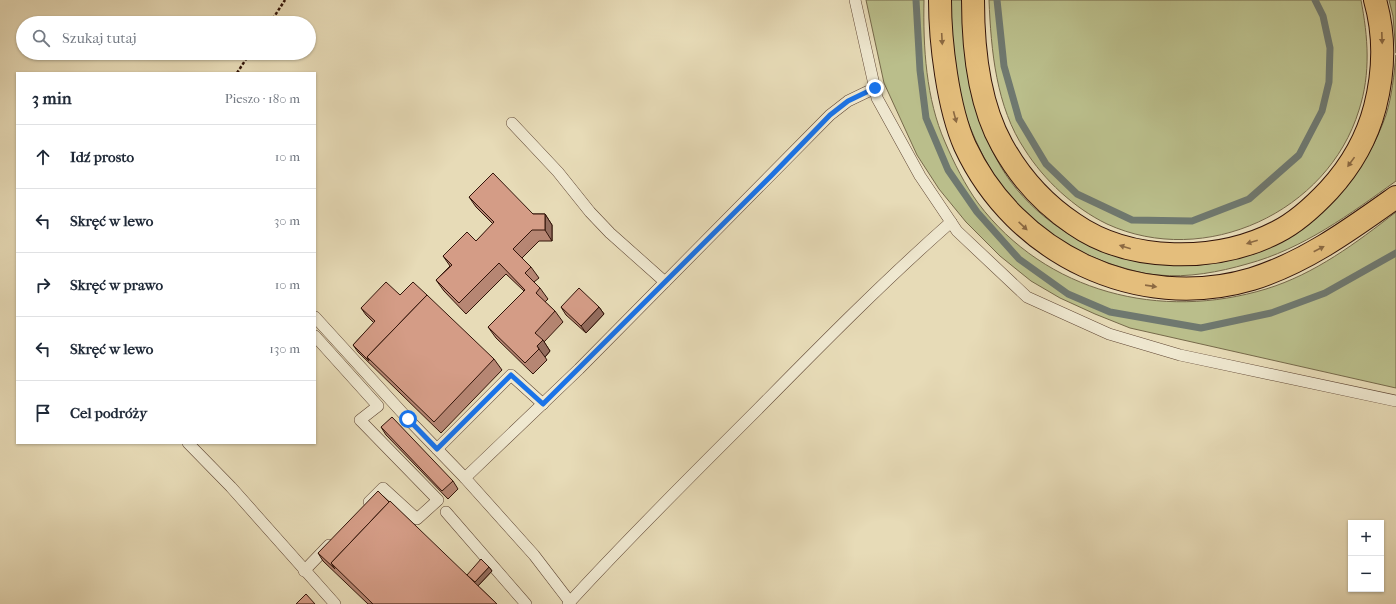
<!DOCTYPE html>
<html lang="pl">
<head>
<meta charset="utf-8">
<style>
	body { margin:0; font-family:"IM FELL French Canon",serif; background:#f2f2f3; color:#1f2937 }
	.controls { position:absolute; right:12px; bottom:12px; display:grid; overflow:hidden; border-radius:0px; box-shadow:0 1px 3px #0004 }
	.controls button { width:36px; height:36px; display:grid; place-items:center; padding:0; border:0; border-bottom:1px solid #e0e1e3; background:#fff; color:#1f2937; font:20px sans-serif }
	.stop { position:absolute; width:12px; height:12px; margin:-9px; border:3px solid #1a73e8; border-radius:50%; background:#fff }
	.stop.end { background:#1a73e8; border-color:#fff; box-shadow:0 1px 4px #0008 }
	.list { margin:0; padding:0; list-style:none }
	h2 { display:flex; justify-content:space-between; align-items:center; height:52px; margin:0; padding:0 16px; font-size:17px }
	h2 small { font-size:13px; font-weight:400; color:#747a83 }
	.list li { display:grid; grid-template-columns:26px 1fr auto; gap:12px; align-items:center; box-sizing:border-box; height:64px; padding:0 16px; border-top:1px solid #e0e1e3 }
	.list b { display:block; font-size:15px; white-space:nowrap }
	.list em { font-size:13px; font-style:normal; color:#747a83 }
	.icon { flex:none; width:22px; height:22px; fill:none; stroke:currentColor; stroke-width:2; stroke-linecap:round; stroke-linejoin:round }
	.map { position:relative; flex:none; width:1396px; height:604px; overflow:hidden }
	.search { position:absolute; background:#fff; box-shadow:0 1px 3px #0004; left:16px; top:16px; width:300px; height:44px; display:flex; align-items:center; gap:10px; box-sizing:border-box; padding:0 14px; border-radius:22px; color:#747a83; font-size:15px }
	.panel { position:absolute; background:#fff; box-shadow:0 1px 3px #0004; left:16px; top:72px; width:300px; height:372px; border-radius:0px }
	.map>svg:first-child { display:block }
</style>
</head>
<body>
<div class="map">
<svg width="1396" height="604" viewBox="0 0 1396 604">
	<rect width="100%" height="100%" fill="#e7dbb7"/>
	<filter id="stains"><feTurbulence type="fractalNoise" baseFrequency=".005" numOctaves="4"/><feColorMatrix values="0 0 0 0 .2 0 0 0 0 .09 0 0 0 0 .02 0 0 0 .5 -.17"/></filter>
	<radialGradient id="worn" r=".72"><stop offset=".6" stop-color="#630" stop-opacity="0"/><stop offset="1" stop-color="#630" stop-opacity=".3"/></radialGradient>
	<g fill="#babe8b" stroke="#76694a">
		<path d="M 866,0 L 924,0 C 923,47 926,99 945,142 C 954,163 965,185 978,203 C 1046,293 1161,321 1266,289 C 1315,274 1356,243 1396,212 L 1396,388 L 1130,328 L 1095,314 L 1060,298 L 1031,281 L 1000,256 L 966,222 L 939,189 L 917,155 L 884,83 Z"/>
		<path d="M 948,0 L 963,0 C 968,63 968,111 1001,167 C 1026,209 1071,242 1117,256 C 1235,290 1345,230 1386,115 C 1392,96 1394,75 1396,55 L 1396,181 C 1350,214 1303,249 1247,264 C 1219,272 1188,278 1158,275 C 1143,274 1128,269 1114,265 C 1041,241 998,197 970,127 C 964,112 958,96 955,81 C 951,54 950,27 948,0 Z"/>
		<path d="M 989,0 L 1361,0 C 1368,37 1371,73 1359,110 C 1328,212 1205,269 1107,224 C 1074,208 1044,180 1025,150 C 996,107 991,50 989,0 Z"/>
		<polygon points="1389,0 1396,0 1396,53 1393,16"/>
	</g>
	<g fill="none" stroke-linecap="round" stroke-linejoin="round">
		<g stroke="#6f786f" stroke-width="7">
			<polyline points="916,0 920,70 926,118 948,170 977,212 1019,259 1068,294 1110,312 1201,328 1271,313 1325,293 1396,253"/>
			<polyline points="997,0 1004,66 1019,119 1046,164 1077,194 1132,220 1192,221 1249,199 1299,155 1322,111 1329,82 1330,48 1323,16 1315,0"/>
		</g>
		<g stroke="#5f4634" stroke-width="12">
			<g id="lane">
				<polyline points="855,0 877,98 920,176 957,231 1027,297 1109,334 1180,355 1396,401"/>
				<polyline points="512,123 558,172 590,212 610,233 665,282"/>
				<polyline points="315,317 408,419 437,449"/>
				<polyline points="315,336 378,406 360,420 438,500 417,519 383,488 369,502"/>
				<polyline points="188,443 231,487 335,604"/>
				<polyline points="465,478 437,449 511,375 543,404"/>
				<polyline points="446,512 526,604"/>
				<polyline points="304,571 329,545"/>
				<polyline points="570,602 534,555 465,478 579,369 830,115 848,101 875,88"/>
				<path d="M 568,604 C 629,537 694,473 758,409 C 821,345 884,281 951,222"/>
			</g>
		</g>
		<g stroke="#321409" stroke-width="24">
			<g id="highway">
				<path d="M 940,0 C 940,42 948,108 965,146 C 1015,254 1138,313 1252,279 C 1306,262 1351,229 1396,197"/>
				<path d="M 973,0 C 973,48 978,102 1002,145 C 1019,176 1044,204 1074,224 C 1130,263 1217,263 1277,232 C 1297,222 1314,206 1329,190 C 1351,166 1367,138 1375,107 C 1384,72 1385,35 1375,0"/>
			</g>
		</g>
		<g stroke="#321409" stroke-width="2.5" stroke-dasharray="3 2" stroke-linecap="butt">
			<polyline points="270,23 285,0"/>
			<polyline points="237,73 250,53"/>
		</g>
		<use href="#lane" stroke="#efe8d0" stroke-width="11"/>
		<use href="#highway" stroke="#e4be7c" stroke-width="22"/>
	</g>
	<g fill="#b68673" stroke="#321409">
		<polygon points="469,197 533,214 545,214 552,225 552,241 539,241 522,258 531,267 539,278 534,282 540,288 548,299 545,302 555,311 563,322 544,342 550,351 545,357 547,360 533,374 496,338 488,327 524,291 506,274 466,314 444,291 436,280 450,266 443,256 476,241 493,224 476,207"/>
		<polygon points="400,295 494,359 502,370 441,433 358,352 353,345 374,323 366,315 361,308"/>
		<polygon points="561,307 599,307 604,314 586,333 566,315"/>
		<polygon points="381,427 453,481 458,489 448,499 386,435"/>
		<polygon points="318,553 467,575 489,567 492,571 478,586 497,604 368,604 323,561"/>
	</g>
	<g fill="#946d5e" stroke="#321409">
		<polygon points="545,214 552,225 552,241 545,230"/>
		<polygon points="599,307 604,314 586,333 581,326"/>
		<polygon points="543,340 550,351 545,357 539,349 537,346"/>
		<polygon points="489,567 492,571 476,588 473,584"/>
	</g>
	<g fill="#d49c86" stroke="#321409">
		<polygon points="493,173 533,214 545,214 545,230 532,230 513,249 531,267 525,273 540,288 536,293 555,311 535,333 543,340 537,346 539,349 525,363 488,327 525,290 499,263 459,303 436,280 452,265 443,256 467,232 476,241 494,222 469,197"/>
		<polygon points="386,282 400,295 413,282 427,295 367,357 369,361 353,345 375,321 361,308"/>
		<polygon points="579,288 599,307 581,326 561,307"/>
		<polygon points="427,295 494,359 434,422 367,357"/>
		<polygon points="392,417 453,481 442,491 381,427"/>
		<polygon points="378,491 389,502 331,563 335,569 318,553"/>
		<polygon points="390,501 497,604 373,604 331,563"/>
		<polygon points="481,559 489,567 475,582 467,575"/>
		<polygon points="306,594 315,604 296,604"/>
	</g>
	<defs><path id="oneway-solid" d="M-6-.8H1V-3.2L6.5 0L1 3.2V.8H-6Z"/></defs>
	<g fill="#8b6942">
		<use href="#oneway-solid" transform="translate(1382 38) rotate(88)"/>
		<use href="#oneway-solid" transform="translate(942 39) rotate(87)"/>
		<use href="#oneway-solid" transform="translate(955 117) rotate(75)"/>
		<use href="#oneway-solid" transform="translate(1351 162) rotate(126)"/>
		<use href="#oneway-solid" transform="translate(1023 226) rotate(43)"/>
		<use href="#oneway-solid" transform="translate(1252 242) rotate(163)"/>
		<use href="#oneway-solid" transform="translate(1125 247) rotate(-163)"/>
		<use href="#oneway-solid" transform="translate(1319 249) rotate(-27)"/>
		<use href="#oneway-solid" transform="translate(1151 286) rotate(8)"/>
	</g>
	<g fill="none" stroke-linecap="round" stroke-linejoin="round">
		<polyline stroke="#1a73e8" stroke-width="5" points="408,419 437,449 511,375 543,404 772,175 830,115 848,101 875,88"/>
	</g>
	<rect width="100%" height="100%" filter="url(#stains)"/>
	<rect width="100%" height="100%" fill="url(#worn)"/>
</svg>
<div class="controls">
<button>+</button>
<button>−</button>
</div>
<div class="stop" style="left:408px;top:419px"></div>
<div class="stop end" style="left:875px;top:88px"></div>
<div class="search"><svg class="icon" aria-label="search" viewBox="0 0 24 24"><circle cx="10" cy="10" r="6"/><path d="M15 15l6 6"/></svg>Szukaj tutaj</div>
<section class="panel">
<h2>3 min<small>Pieszo · 180 m</small></h2>
<ul class="list">
<li><svg class="icon" aria-label="ahead" viewBox="0 0 24 24"><path d="M12 20V5M6 11l6-6 6 6"/></svg><div><b>Idź prosto</b></div><em>10 m</em></li>
<li><svg class="icon" aria-label="left" viewBox="0 0 24 24"><path d="M17 20v-9H6M10 6l-5 5 5 5"/></svg><div><b>Skręć w lewo</b></div><em>30 m</em></li>
<li><svg class="icon" aria-label="right" viewBox="0 0 24 24"><path d="M7 20v-9h11M14 6l5 5-5 5"/></svg><div><b>Skręć w prawo</b></div><em>10 m</em></li>
<li><svg class="icon" aria-label="left" viewBox="0 0 24 24"><path d="M17 20v-9H6M10 6l-5 5 5 5"/></svg><div><b>Skręć w lewo</b></div><em>130 m</em></li>
<li><svg class="icon" aria-label="arrive" viewBox="0 0 24 24"><path d="M6 21V4h12l-3 4 3 4H6"/></svg><div><b>Cel podróży</b></div></li>
</ul>
</section>
</div>
</body>
</html>
